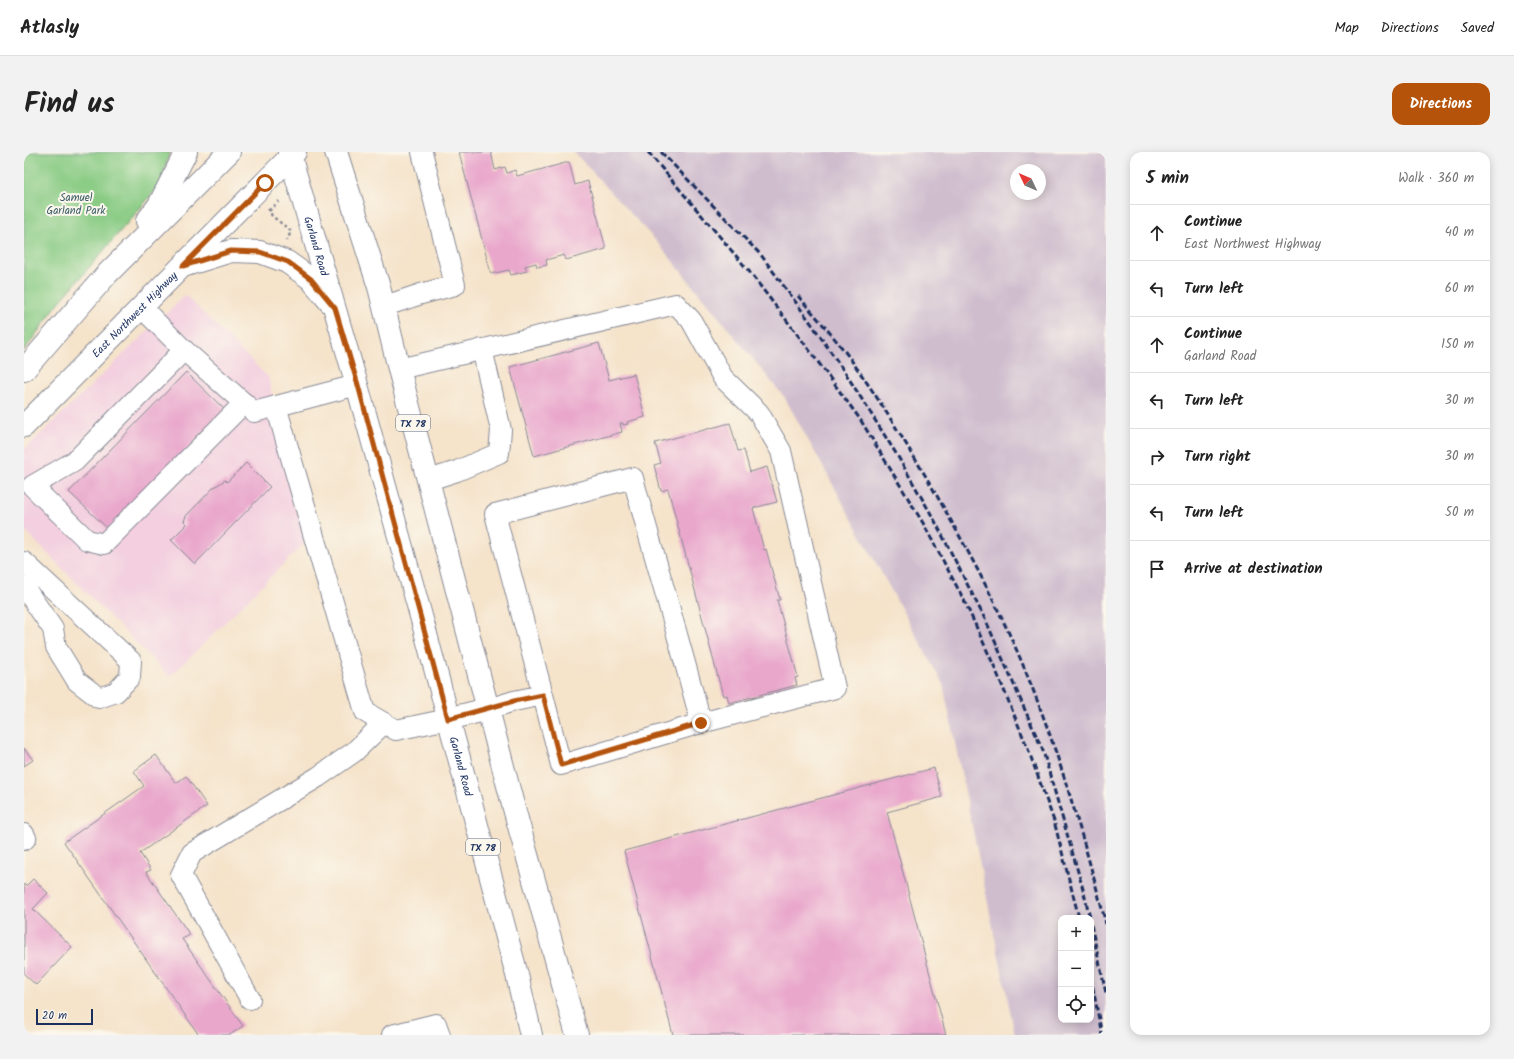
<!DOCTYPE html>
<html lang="en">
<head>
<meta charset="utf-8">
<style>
	body { margin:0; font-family:Kalam,sans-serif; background:#f2f2f2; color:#222 }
	.controls { position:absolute; right:12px; bottom:12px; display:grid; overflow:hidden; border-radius:8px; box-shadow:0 2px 10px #0003 }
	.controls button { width:36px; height:36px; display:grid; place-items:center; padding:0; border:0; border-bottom:1px solid #e0e0e0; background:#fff; color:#222; font:20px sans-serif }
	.compass { position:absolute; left:986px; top:12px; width:36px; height:36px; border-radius:50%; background:#fff; box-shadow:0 2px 10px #0003; rotate:314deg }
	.scale { position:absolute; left:12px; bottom:10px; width:57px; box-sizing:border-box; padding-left:4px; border:2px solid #1b2f5e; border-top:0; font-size:11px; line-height:14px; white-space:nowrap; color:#1b2f5e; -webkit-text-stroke:3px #fbf7ec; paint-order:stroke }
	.stop { position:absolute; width:12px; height:12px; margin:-9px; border:3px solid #b45309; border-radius:50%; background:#fff }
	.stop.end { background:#b45309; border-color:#fff; box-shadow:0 1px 4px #0008 }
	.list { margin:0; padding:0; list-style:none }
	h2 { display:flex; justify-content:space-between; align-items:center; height:52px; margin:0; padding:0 16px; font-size:17px }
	h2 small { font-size:13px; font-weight:400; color:#767676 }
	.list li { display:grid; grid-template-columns:26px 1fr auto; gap:12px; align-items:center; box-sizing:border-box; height:56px; padding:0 16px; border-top:1px solid #e0e0e0 }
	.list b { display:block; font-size:15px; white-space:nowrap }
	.list p { margin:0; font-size:13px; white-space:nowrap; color:#767676 }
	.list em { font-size:13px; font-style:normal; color:#767676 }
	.icon { flex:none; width:22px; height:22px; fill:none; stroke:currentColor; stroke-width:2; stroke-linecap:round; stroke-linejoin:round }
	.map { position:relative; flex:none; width:1082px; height:883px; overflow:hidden; border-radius:12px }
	header { display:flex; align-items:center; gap:24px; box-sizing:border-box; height:56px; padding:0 20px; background:#fff; border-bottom:1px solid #e0e0e0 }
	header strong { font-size:19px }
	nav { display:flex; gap:22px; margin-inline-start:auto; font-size:14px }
	.intro { display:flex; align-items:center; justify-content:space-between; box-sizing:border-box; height:96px; padding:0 24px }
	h1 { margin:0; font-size:28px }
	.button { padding:10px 18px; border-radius:12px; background:#b45309; color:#fff; font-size:14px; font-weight:700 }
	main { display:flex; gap:24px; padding:0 24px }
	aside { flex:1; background:#fff; border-radius:12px; box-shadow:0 2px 10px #0003 }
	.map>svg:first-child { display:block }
</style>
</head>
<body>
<header>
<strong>Atlasly</strong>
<nav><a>Map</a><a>Directions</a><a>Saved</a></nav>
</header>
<div class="intro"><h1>Find us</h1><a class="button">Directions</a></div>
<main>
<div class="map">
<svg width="1082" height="883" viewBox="0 0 1082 883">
	<rect width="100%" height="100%" fill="#fbf7ec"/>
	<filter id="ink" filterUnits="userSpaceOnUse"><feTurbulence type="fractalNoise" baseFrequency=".025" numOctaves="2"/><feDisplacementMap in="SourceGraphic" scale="8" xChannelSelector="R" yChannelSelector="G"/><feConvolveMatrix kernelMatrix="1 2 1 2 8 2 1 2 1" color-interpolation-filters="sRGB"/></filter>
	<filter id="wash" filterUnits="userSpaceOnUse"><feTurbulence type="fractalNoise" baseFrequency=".012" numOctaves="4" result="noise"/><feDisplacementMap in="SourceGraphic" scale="16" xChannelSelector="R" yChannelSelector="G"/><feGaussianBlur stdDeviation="0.9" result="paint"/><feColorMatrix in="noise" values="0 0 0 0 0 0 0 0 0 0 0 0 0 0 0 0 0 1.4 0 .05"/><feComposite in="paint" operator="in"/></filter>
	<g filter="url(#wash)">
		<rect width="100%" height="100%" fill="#f5e3ca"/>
		<polygon fill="#f3cfdf" points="161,143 244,225 283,389 146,525 0,378 0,298"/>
		<path fill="#cfbdce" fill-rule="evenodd" d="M 550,0 L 1082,0 L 1082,883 L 991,883 L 919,532 L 761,246 L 633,90 ZM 992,18 L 1016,18 L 1016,42 L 992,42 ZM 1037,766 L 1067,766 L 1067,868 L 1037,868 Z"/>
		<polygon fill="#88cb83" stroke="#527d70" points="0,0 146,0 136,33 33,153 0,199"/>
		<g id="blocks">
			<g fill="#e9a7cc">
				<polygon points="435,0 467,0 471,18 481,15 483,21 491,18 493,24 545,10 551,33 564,29 582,97 542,108 540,103 522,108 523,113 513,115 512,111 501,114 503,119 487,123 485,118 467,122"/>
				<polygon points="575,191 585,228 610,222 621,265 603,270 604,272 599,273 599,271 596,271 598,280 510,304 486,215"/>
				<polygon points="162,220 201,258 84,377 45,340"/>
				<polygon points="706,271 714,299 720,298 726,320 743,315 753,350 729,356 740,398 742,397 756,448 753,448 774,525 771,526 773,533 705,551 703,543 699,544 644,337 637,339 630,313 637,311 631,291"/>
				<polygon points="222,311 246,335 171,412 147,388 163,372 160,369 162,364 189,336 201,328 203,330"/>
				<polygon points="0,596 9,608 0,614"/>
				<polygon points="132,603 152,631 162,624 183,654 116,701 127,718 122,720 166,783 158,787 219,874 206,883 175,883 40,690 120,634 110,619"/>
				<polygon points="910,616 918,645 863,660 922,883 649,883 600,699"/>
				<polygon points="9,727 24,741 9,757 48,795 12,833 0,822 0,732 2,734"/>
			</g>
		</g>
	</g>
	<g filter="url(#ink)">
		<use href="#blocks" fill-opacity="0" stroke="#888994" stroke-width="1"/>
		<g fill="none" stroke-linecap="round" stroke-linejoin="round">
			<g stroke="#888994" stroke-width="22">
				<g id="minor">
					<polyline points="361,154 397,142 431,133 398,0"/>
					<polyline points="118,156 160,198 51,309 8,334 63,388 80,392 220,251"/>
					<polyline points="160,198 230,260 333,233"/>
					<polyline points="375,217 652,152 667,168 699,226 735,261 757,299 811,536 677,571"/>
					<polyline points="252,254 341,560 372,578 424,567"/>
					<polyline points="405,328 433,319 475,301 477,278 458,197"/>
					<polyline points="0,410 107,509 106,525 92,540 75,546 53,529 32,495 29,477 0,435"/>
					<path d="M 464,557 L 490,549 L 519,543 L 471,362 L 609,326 C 631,408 656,489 677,571 L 537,613 L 519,543"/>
					<polyline points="0,682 2,686 0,688"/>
					<polyline points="226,847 157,723 168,701 294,625 330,600 360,571"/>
					<polyline points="368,883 412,872 416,883"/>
				</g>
			</g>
			<g stroke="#888994" stroke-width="24">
				<g id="major">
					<path id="s1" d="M 265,0 L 333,233 L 400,475 L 493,823 L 507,883"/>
					<polyline points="312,0 355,135 375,217 488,649 553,883"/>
					<polyline points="123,69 135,53 162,0"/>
					<polyline points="162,113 207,99 236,100 263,110 287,127 306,150"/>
					<polyline points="0,218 83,122 205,0"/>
					<path id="s2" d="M 0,274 L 271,0"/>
					<polyline points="424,567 464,557"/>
				</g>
			</g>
			<g stroke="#888994" stroke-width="2.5" stroke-dasharray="3 3" stroke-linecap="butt">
				<polyline points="244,56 248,64 267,79 263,89"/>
				<polyline points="245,59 255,49"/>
			</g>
			<use href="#minor" stroke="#fff" stroke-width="20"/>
			<use href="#major" stroke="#fff" stroke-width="22"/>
			<g stroke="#1b2f5e" stroke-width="3" stroke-dasharray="6 3" stroke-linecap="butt">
				<polyline points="624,0 724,118 783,195 836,267 899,371 940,448 971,516 1004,597 1030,669 1055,766"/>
				<polyline points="637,0 737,103 787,171 822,222 873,303 911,369 963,471 1019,599 1059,737 1066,766"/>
				<path d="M 774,144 C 794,167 815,190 832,215 C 857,250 879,287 901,323 C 934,380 966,438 993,499 C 1031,586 1058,680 1082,772"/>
				<polyline points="1067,773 1082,841"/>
				<polyline points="1067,826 1078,883"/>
			</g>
		</g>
	</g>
	<g fill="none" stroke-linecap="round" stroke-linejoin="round" filter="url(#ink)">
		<polyline stroke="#b45309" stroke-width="5" points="241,31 159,114 207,99 236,100 264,110 287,127 311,156 334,233 424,567 490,549 519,543 537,613 677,571"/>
	</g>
	<g text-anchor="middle" stroke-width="4" stroke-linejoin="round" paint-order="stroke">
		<g fill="#fbf7ec" stroke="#5e6b89" stroke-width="1">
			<rect x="372" y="263" width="34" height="16" rx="3"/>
			<rect x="442" y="687" width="34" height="16" rx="3"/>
		</g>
		<g font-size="10" font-weight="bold" fill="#1b2f5e">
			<text x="389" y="275">TX 78</text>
			<text x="459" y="699">TX 78</text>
		</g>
		<g font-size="11" fill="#3c5e69" stroke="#fbf7ec">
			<text x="52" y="49">Samuel<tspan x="52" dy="13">Garland Park</tspan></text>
		</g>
		<g font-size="11" fill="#1b2f5e" stroke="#fbf7ec">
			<text dy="4" stroke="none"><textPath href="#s1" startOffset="98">Garland Road</textPath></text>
			<text dy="4" stroke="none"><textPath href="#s2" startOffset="157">East Northwest Highway</textPath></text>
			<text dy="4" stroke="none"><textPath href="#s1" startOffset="638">Garland Road</textPath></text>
		</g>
	</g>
</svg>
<div class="controls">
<button>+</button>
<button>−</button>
<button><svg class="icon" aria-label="locate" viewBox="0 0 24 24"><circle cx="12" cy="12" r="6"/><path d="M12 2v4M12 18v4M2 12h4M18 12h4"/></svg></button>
</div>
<svg class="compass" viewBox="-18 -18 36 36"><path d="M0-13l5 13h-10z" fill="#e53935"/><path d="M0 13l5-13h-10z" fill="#767676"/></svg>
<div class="scale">20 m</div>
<div class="stop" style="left:241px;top:31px"></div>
<div class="stop end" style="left:677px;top:571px"></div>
</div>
<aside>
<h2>5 min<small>Walk · 360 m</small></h2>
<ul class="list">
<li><svg class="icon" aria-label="ahead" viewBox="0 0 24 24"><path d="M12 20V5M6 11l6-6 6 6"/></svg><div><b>Continue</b><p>East Northwest Highway</p></div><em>40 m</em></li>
<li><svg class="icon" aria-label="left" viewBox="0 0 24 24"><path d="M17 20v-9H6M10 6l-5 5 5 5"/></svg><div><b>Turn left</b></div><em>60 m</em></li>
<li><svg class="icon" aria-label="ahead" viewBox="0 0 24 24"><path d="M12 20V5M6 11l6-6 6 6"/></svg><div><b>Continue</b><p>Garland Road</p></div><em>150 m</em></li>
<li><svg class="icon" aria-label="left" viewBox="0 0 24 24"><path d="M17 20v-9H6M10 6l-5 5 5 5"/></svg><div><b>Turn left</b></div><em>30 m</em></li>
<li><svg class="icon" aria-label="right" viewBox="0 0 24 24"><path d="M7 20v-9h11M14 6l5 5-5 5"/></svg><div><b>Turn right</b></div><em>30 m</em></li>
<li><svg class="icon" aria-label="left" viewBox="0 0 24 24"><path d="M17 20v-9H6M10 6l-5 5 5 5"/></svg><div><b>Turn left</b></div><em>50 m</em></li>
<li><svg class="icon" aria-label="arrive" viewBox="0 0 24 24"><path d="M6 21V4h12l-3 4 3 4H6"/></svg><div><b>Arrive at destination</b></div></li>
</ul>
</aside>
</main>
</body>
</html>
